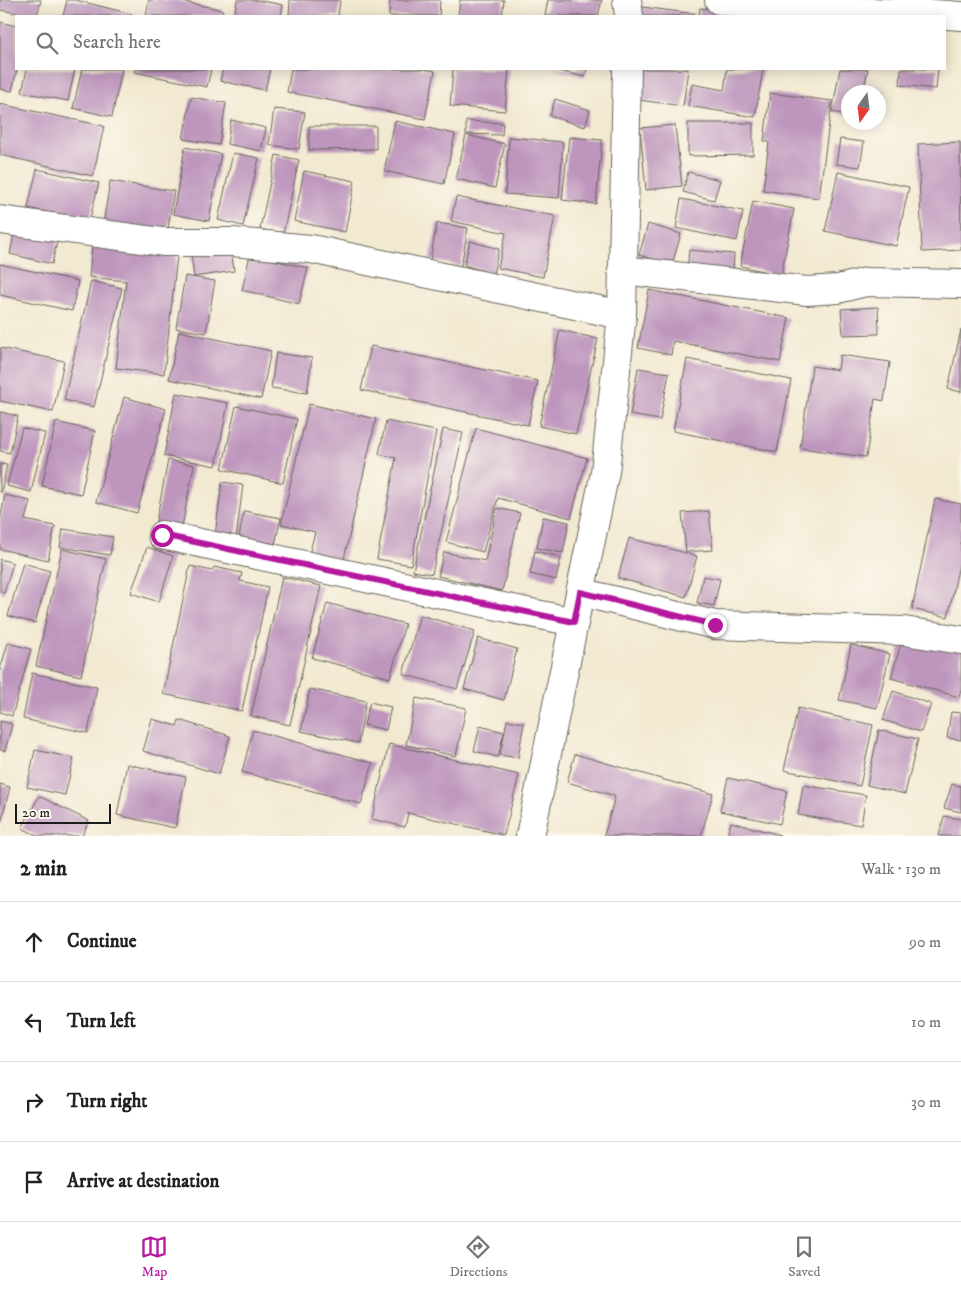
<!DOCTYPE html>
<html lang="en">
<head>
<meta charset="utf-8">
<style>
	body { margin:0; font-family:"IM FELL DW Pica",serif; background:#f6f6f6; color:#222 }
	.compass { position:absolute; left:841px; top:85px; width:45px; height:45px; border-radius:50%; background:#fff; box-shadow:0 2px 12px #0003; rotate:194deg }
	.scale { position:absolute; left:15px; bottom:12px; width:96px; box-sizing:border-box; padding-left:5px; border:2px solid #1c1c1c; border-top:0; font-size:14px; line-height:18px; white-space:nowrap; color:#1c1c1c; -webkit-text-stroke:4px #fbf7ec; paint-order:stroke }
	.stop { position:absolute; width:15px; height:15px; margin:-11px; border:4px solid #b5179e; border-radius:50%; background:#fff }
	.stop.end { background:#b5179e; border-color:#fff; box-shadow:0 1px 5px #0008 }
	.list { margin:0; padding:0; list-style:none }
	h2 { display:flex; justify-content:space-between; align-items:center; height:65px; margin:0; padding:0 20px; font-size:21px }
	h2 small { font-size:16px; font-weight:400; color:#767676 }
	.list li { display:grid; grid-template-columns:32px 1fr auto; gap:15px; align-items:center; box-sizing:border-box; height:80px; padding:0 20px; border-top:1px solid #e0e0e0 }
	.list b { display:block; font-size:19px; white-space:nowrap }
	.list em { font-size:16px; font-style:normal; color:#767676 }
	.icon { flex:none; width:28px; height:28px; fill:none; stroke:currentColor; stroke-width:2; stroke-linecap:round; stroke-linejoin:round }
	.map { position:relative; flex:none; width:961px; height:836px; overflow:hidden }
	.search { position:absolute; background:#fff; box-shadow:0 2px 12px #0003; left:15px; right:15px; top:15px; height:55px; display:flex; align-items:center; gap:12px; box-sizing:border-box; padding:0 18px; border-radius:0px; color:#767676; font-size:19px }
	.sheet { height:385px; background:#fff }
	nav { display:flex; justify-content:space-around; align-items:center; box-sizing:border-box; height:70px; border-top:1px solid #e0e0e0; background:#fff; font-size:14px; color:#767676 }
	nav a { display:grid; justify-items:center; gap:2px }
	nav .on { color:#b5179e }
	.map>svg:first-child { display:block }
</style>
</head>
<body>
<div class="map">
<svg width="961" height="836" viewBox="0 0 961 836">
	<rect width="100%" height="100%" fill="#fbf7ec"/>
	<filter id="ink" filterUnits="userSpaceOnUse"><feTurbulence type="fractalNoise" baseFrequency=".02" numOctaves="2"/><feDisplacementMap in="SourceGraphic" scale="10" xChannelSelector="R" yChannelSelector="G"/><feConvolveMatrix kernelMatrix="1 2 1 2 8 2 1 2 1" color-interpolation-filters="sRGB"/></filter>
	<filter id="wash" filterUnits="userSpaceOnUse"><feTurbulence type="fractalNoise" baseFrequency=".0096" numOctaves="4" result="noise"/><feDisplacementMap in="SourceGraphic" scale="20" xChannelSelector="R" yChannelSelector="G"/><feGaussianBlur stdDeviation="1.12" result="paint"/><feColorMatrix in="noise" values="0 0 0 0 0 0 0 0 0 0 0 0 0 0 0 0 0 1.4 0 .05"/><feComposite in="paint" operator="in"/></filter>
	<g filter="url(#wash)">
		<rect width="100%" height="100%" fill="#f2e9d1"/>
		<g id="blocks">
			<g fill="#be96bd">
				<polygon points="0,0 41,0 37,16 0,10"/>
				<polygon points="67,0 75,0 132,14 131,16 63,16"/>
				<polygon points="149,0 175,0 223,10 221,16 146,16"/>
				<polygon points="237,0 257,0 283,5 281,16 234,16"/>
				<polygon points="290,0 340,0 338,16 289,16"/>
				<polygon points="390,0 440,0 439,16 389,16"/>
				<polygon points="460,0 504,0 502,16 458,16"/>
				<polygon points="548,0 602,0 598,16 545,16"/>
				<polygon points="643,7 695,14 694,16 642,16"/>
				<polygon points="700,8 763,15 762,16 699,16"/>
				<polygon points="0,22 16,26 17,69 12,91 0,89"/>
				<polygon points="27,69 75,69 68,101 22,92"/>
				<polygon points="82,69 122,69 112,117 73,108"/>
				<polygon points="135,69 211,69 207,87 134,72"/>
				<polygon points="223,69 270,69 265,90 220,81"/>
				<polygon points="291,69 425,69 435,71 425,119 287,92"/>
				<polygon points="453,69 509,69 505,111 450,106"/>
				<polygon points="551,69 587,69 585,77"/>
				<polygon points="635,69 688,69 683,106 631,99"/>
				<polygon points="727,69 763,69 755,117 688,106 692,84 724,90"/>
				<polygon points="840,69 868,69 864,88 883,92 879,106 878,92 848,92 848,115 832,112"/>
				<polygon points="901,69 938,69 936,89 900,85"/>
				<polygon points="770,93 832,101 819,198 763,190 769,142 764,141"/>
				<polygon points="191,97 226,103 219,145 183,139"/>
				<polygon points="555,99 590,110 585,127 550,116"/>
				<polygon points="0,104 104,126 93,176 0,155"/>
				<polygon points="274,109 305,112 299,149 269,145"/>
				<polygon points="231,120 266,128 261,151 227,144"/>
				<polygon points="395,121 455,134 444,184 384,171"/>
				<polygon points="466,121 503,123 502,135 466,134"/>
				<polygon points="688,123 753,123 753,155 688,156"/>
				<polygon points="675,125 682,186 646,190 640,128"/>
				<polygon points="309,126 376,126 376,149 309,150"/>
				<polygon points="466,135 505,144 495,188 456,179"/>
				<polygon points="509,137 563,142 559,198 505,194"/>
				<polygon points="569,137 602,140 596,204 562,200"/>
				<polygon points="840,139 864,142 860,167 836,164"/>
				<polygon points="960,142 961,250 922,252 918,144"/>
				<polygon points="185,147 221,154 209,221 173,214"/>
				<polygon points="233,153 259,158 243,226 218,220"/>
				<polygon points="276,155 299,160 283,234 260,229"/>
				<polygon points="37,169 99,183 89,222 28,208"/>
				<polygon points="304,171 355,181 345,232 294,221"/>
				<polygon points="688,172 720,180 714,200 683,192"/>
				<polygon points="838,172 909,187 896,246 825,231"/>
				<polygon points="110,181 174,191 167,235 103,225"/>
				<polygon points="456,197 555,216 543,277 498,268 506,233 451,221"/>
				<polygon points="681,199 743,211 737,241 676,228"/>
				<polygon points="753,201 794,209 781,275 740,266"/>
				<polygon points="437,223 468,228 461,266 430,260"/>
				<polygon points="16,224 59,233 52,264 10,254"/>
				<polygon points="648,224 681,234 672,265 639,255"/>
				<polygon points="470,241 499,249 493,274 464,265"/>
				<polygon points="92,246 177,256 164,374 116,368 126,281 89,277"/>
				<polygon points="231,248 234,271 194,277 191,253"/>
				<polygon points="689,250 734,254 733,274 687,271"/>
				<polygon points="250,255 308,268 299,304 242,290"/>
				<polygon points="0,264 78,281 72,311 0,295"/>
				<polygon points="185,276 215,281 206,333 176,328"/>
				<polygon points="91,281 122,288 94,407 64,400"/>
				<polygon points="649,290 789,318 780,362 673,341 671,355 638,348"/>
				<polygon points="878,307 879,334 843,335 841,309"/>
				<polygon points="560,330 598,339 576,434 539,426"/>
				<polygon points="961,330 961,392 948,389"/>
				<polygon points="179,331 271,351 261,399 169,379"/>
				<polygon points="371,346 538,381 528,425 361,390"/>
				<polygon points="0,348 64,361 53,412 0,401"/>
				<polygon points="276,353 312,358 307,393 271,388"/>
				<polygon points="840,355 890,362 884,401 875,399 866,457 800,448 812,366 838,370"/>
				<polygon points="687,359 791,380 777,452 673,431"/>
				<polygon points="638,368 669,373 660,420 630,415"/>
				<polygon points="176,393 228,403 216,466 164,456"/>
				<polygon points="124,397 166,409 137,513 96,502"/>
				<polygon points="309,404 376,419 343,563 309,555 315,532 281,524"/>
				<polygon points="236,406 297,419 283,483 222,469"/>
				<polygon points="0,412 18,416 10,453 0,451"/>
				<polygon points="386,421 436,431 411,565 377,559 396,458 379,454"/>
				<polygon points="56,422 95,431 81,494 42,486"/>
				<polygon points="22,428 45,433 31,492 7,486"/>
				<polygon points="476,428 587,458 571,518 498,498 483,552 446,542"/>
				<polygon points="443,429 463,433 432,574 413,571"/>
				<polygon points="168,460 194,465 181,532 155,527"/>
				<polygon points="0,464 7,465 1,492 0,492"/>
				<polygon points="222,482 243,485 236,539 215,536"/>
				<polygon points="5,495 30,501 25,520 55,526 48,560 0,549 0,520"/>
				<polygon points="935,499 961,504 961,555 948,617 912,609"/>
				<polygon points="497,508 520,513 502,591 438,576 444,552 485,561"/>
				<polygon points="244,511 281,518 275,544 239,537"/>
				<polygon points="709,511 713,550 686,552 682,513"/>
				<polygon points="543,517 569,522 563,553 537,548"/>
				<polygon points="63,529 113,537 110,555 60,547"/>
				<polygon points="629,538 697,556 686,597 618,578"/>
				<polygon points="147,547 173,556 159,602 131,593"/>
				<polygon points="62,549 106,559 81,676 36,666"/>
				<polygon points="535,551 561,557 556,580 530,574"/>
				<polygon points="0,559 13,563 4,593 0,592"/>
				<polygon points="23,563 50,571 35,623 8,616"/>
				<polygon points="190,566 212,571 214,567 242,573 240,581 268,587 242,711 163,694"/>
				<polygon points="703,576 720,579 714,606 697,603"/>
				<polygon points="282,577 321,586 290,725 251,716"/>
				<polygon points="327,603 405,624 390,678 312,658"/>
				<polygon points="420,615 475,631 457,689 403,674"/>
				<polygon points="904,633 961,650 961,690 959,697 891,678"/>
				<polygon points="478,638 517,649 504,700 464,689"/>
				<polygon points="8,643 31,649 12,716 0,712 0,670"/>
				<polygon points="851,645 890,654 877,708 839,700"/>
				<polygon points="32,673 97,687 88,733 23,719"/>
				<polygon points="310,689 366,701 358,743 301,731"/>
				<polygon points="893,691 931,704 921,732 883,720"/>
				<polygon points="416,698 466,708 456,756 406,745"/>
				<polygon points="370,702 391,707 386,730 364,725"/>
				<polygon points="798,708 873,725 860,786 784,770"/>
				<polygon points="951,712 961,713 961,740 947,738"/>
				<polygon points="152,719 177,726 179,720 230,736 219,774 143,751"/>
				<polygon points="507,720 524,723 518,758 500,755"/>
				<polygon points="0,721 12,724 5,751 0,750"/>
				<polygon points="480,726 504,732 498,757 474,751"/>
				<polygon points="253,730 373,763 361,804 242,772"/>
				<polygon points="879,730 918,739 905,794 867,785"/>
				<polygon points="389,744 519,775 504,835 408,813 405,827 372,819"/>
				<polygon points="35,750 74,758 65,795 27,787"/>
				<polygon points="575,754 713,794 701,836 604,836 615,796 567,782"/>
				<polygon points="127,764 186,777 175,828 117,815"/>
				<polygon points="728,778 787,791 780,824 720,811"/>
				<polygon points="0,784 10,787 1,823 0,823"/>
				<polygon points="952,784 961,786 961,812 944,808"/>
				<polygon points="803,785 866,795 861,825 798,815"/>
				<polygon points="39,796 89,821 82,836 38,836 22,828"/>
				<polygon points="944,816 961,819 961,836 939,836"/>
				<polygon points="731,822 780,835 780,836 727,836"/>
			</g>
		</g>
	</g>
	<g filter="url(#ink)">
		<use href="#blocks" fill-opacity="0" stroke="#67645b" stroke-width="1"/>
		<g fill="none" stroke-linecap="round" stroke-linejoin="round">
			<g stroke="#67645b" stroke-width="30">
				<g id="minor">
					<polyline points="627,0 629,16"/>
					<polyline points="719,0 788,11 919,13 961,16"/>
					<polyline points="0,220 163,242 232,242 311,249 622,315"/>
					<polyline points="622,270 807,291 838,289 866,282 961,284"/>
					<polyline points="162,535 574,622"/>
					<polyline points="580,592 715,625 904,631 961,640"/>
					<polyline points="530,836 605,472 622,315 627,69"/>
				</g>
			</g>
			<use href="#minor" stroke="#fff" stroke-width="28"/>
		</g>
	</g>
	<g fill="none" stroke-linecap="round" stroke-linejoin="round" filter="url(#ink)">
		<polyline stroke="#b5179e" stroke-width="6" points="162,535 574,622 580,592 715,625"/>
	</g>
</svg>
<svg class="compass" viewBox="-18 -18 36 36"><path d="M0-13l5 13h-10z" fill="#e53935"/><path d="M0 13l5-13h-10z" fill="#767676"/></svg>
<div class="scale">20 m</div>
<div class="stop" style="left:162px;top:535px"></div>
<div class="stop end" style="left:715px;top:625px"></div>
<div class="search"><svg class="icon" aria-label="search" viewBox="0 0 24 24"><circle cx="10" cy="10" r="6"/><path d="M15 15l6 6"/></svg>Search here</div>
</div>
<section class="sheet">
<h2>2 min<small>Walk · 130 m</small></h2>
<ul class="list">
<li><svg class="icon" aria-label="ahead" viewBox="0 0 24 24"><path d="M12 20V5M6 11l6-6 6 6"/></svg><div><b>Continue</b></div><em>90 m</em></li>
<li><svg class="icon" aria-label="left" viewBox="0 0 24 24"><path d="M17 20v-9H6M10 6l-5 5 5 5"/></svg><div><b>Turn left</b></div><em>10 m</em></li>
<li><svg class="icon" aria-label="right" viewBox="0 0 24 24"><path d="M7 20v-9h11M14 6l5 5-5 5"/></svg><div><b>Turn right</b></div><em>30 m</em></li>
<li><svg class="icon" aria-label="arrive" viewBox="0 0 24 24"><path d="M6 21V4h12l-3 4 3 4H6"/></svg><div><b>Arrive at destination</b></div></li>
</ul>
</section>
<nav>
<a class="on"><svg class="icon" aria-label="map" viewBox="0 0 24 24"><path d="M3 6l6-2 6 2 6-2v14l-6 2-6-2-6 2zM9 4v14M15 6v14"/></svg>Map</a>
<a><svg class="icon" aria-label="directions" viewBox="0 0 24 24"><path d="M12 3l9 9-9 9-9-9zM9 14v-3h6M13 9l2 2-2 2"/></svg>Directions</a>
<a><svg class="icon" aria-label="saved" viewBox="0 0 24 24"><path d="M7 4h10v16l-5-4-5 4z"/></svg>Saved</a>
</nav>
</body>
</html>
